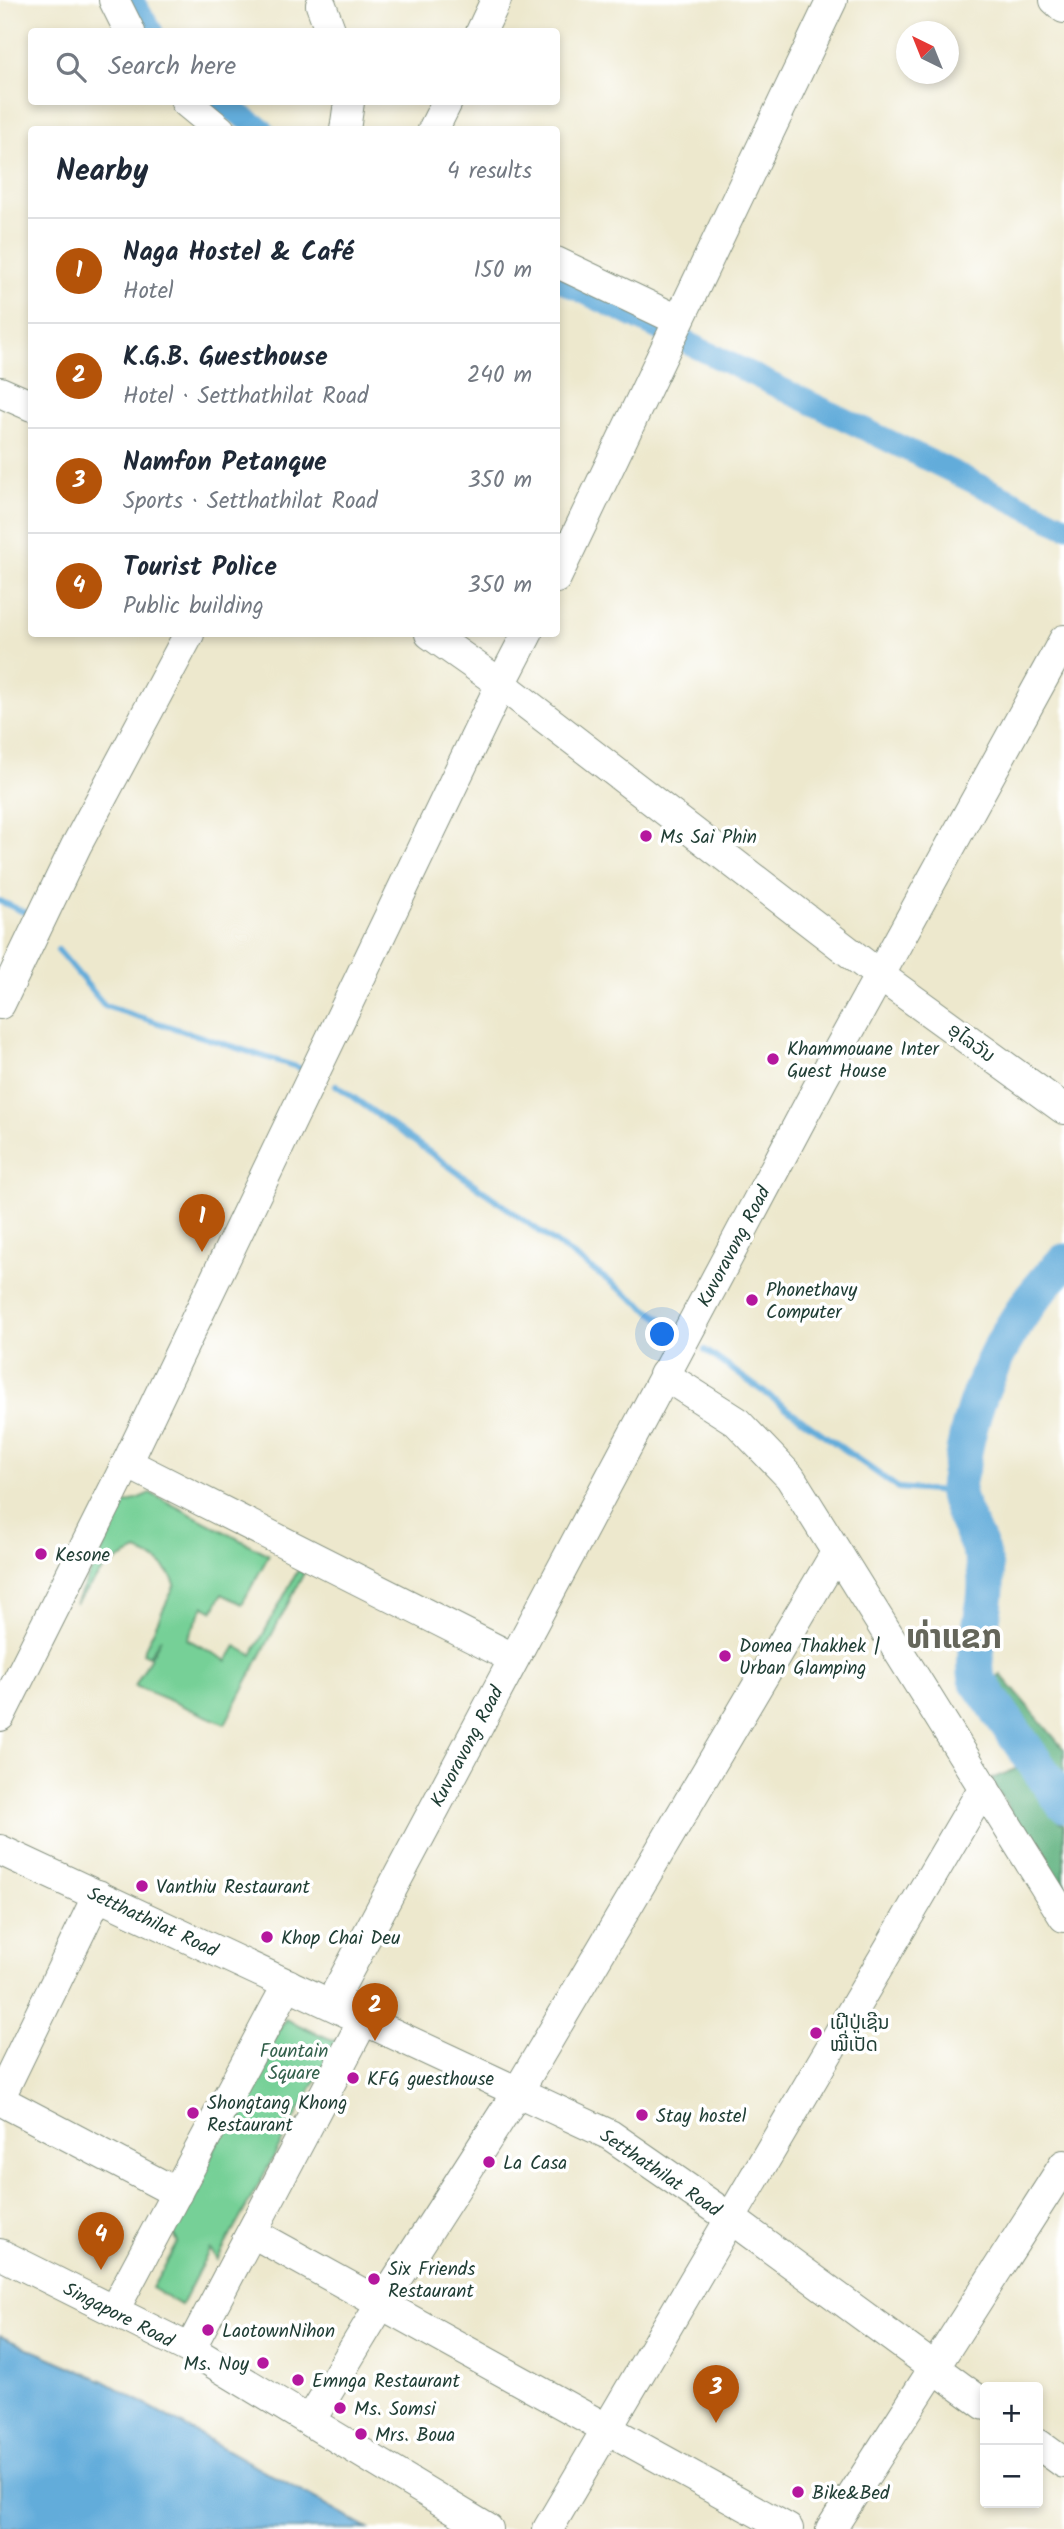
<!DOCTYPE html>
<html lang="en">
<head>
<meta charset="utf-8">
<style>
	body { margin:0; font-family:Kalam,"Noto Sans Lao",sans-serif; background:#f2f2f3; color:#1f2937 }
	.controls { position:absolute; right:21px; bottom:21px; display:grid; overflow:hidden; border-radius:7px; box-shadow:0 4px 10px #0003 }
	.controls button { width:63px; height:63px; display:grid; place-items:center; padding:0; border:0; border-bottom:2px solid #e0e1e3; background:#fff; color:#1f2937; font:35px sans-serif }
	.compass { position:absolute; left:896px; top:21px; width:63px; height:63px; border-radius:50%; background:#fff; box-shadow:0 4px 10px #0003; rotate:317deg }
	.you { position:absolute; left:663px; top:1335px; width:24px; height:24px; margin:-18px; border:5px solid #fff; border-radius:50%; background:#1a73e8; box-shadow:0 0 0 10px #1a73e833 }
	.badge { display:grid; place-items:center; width:46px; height:46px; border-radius:50%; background:#b45309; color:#fff; font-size:23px; font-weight:700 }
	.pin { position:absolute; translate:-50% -58px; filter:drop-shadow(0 2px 4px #0008) }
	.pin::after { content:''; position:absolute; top:37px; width:24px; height:21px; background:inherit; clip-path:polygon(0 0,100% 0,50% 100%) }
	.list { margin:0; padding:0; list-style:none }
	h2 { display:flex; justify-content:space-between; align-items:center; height:91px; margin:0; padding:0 28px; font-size:30px }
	h2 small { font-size:23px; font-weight:400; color:#747a83 }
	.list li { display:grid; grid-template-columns:46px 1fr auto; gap:21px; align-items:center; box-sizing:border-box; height:105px; padding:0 28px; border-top:2px solid #e0e1e3 }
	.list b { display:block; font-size:26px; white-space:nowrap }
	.list p { margin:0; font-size:23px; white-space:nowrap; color:#747a83 }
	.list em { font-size:23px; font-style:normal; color:#747a83 }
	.icon { flex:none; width:38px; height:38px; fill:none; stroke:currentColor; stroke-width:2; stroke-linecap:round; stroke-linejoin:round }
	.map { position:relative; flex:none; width:1064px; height:2529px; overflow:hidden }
	.search { position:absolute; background:#fff; box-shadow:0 4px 10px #0003; left:28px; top:28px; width:532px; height:77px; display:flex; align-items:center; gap:18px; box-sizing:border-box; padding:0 24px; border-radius:7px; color:#747a83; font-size:26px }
	.panel { position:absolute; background:#fff; box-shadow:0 4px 10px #0003; left:28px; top:126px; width:532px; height:511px; border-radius:7px }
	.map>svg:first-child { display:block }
</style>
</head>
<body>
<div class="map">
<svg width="1064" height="2529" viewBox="0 0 1064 2529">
	<rect width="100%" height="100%" fill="#fff"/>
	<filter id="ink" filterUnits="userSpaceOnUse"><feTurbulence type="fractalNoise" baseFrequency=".0143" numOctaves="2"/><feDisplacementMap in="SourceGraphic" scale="14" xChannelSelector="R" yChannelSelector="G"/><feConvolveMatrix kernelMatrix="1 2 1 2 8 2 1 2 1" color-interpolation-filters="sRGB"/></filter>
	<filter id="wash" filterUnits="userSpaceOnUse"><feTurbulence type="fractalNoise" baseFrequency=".00686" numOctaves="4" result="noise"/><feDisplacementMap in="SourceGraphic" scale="28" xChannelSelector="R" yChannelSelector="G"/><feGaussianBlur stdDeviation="1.57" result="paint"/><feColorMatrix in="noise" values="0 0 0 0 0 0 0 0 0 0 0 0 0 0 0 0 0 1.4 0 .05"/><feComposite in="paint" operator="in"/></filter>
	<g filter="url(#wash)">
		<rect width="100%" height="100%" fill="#ede8cd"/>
		<g fill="#76d097" stroke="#4a8666" stroke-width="2">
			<path d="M 150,1493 L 269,1555 L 242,1604 L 222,1594 L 213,1611 L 204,1606 L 187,1639 L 227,1661 L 236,1646 L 252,1655 L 298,1570 L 304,1573 L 225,1724 L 135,1686 L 161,1638 L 149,1656 L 143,1653 L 175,1584 C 167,1565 155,1558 137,1551 L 106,1566 L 75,1604 L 125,1504 Z"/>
			<polygon points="285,2019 337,2042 217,2260 210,2249 181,2305 152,2288 178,2243 171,2229"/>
		</g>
		<g fill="#60b280" stroke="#40785a" stroke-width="2">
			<polygon points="1001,1675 1064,1749 1064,1787 989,1685"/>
			<polygon points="1024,1766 1058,1821 1064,1824 1064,1900 991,1779"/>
		</g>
		<polygon fill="#62acda" stroke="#407487" stroke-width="2" points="0,2336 104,2381 368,2529 0,2529"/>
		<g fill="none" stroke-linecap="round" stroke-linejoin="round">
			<g stroke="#62acda" stroke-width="6">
				<polyline points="0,901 26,913"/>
				<polyline points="58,950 105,1006 300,1068"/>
				<polyline points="336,1085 660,1318"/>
				<polyline points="705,1350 898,1488 957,1493"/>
			</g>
			<g stroke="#62acda" stroke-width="23">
				<polyline points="132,0 152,32"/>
				<polyline points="221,102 263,130"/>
				<polyline points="556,279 1064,526"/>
			</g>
			<path stroke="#62acda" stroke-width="37" d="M 1064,1262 C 1010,1316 974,1388 962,1463 C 960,1472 956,1485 957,1494 C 962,1520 982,1543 985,1569 C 991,1607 970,1642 977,1680 L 1064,1804"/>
		</g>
	</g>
	<g filter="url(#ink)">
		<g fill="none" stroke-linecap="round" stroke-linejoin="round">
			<g stroke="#869280" stroke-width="32">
				<g id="minor">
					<polyline points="114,0 130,32"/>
					<polyline points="1055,0 1064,8"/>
					<polyline points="321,5 331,32"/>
					<polyline points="481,32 496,0"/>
					<polyline points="186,102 220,130"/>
					<polyline points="345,130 349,102"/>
					<polyline points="433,130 447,102"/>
					<polyline points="556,262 678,320"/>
					<polyline points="0,392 32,406"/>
					<polyline points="556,578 832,0"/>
					<polyline points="430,634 501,684 879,975 1064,1109"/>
					<polyline points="0,1004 76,846 189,634"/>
					<polyline points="664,1375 736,1421 790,1477 1064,1917"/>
					<polyline points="127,1463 513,1658"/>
					<polyline points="0,1716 127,1463 501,684 527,634"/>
					<polyline points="0,1850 610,2135 730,2218 985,2405"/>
					<polyline points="331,2003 822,1080 1064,640"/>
					<polyline points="0,2097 98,1895"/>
					<polyline points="0,2100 177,2193"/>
					<polyline points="253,2233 788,2529"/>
					<polyline points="0,2254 190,2349 488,2529"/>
					<polyline points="114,2310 288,1984"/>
					<polyline points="190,2349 364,2019"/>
					<polyline points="310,2421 381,2304 518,2091 836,1553"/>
					<polyline points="1038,2444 1064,2463"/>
					<polyline points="548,2529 984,1787"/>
					<polyline points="831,2529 1064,2165"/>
				</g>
			</g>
			<use href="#minor" stroke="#fff" stroke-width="30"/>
		</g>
	</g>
	<g fill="#b5179e" stroke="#fff" stroke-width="2.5">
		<circle cx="646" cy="836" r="7"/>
		<circle cx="773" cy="1059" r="7"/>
		<circle cx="752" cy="1300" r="7"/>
		<circle cx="41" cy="1554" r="7"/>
		<circle cx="725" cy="1656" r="7"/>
		<circle cx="142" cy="1886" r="7"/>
		<circle cx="267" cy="1937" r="7"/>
		<circle cx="816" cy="2033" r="7"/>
		<circle cx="353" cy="2078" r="7"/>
		<circle cx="193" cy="2113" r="7"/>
		<circle cx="642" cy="2115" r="7"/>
		<circle cx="489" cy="2162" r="7"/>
		<circle cx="374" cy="2279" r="7"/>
		<circle cx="208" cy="2330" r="7"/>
		<circle cx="263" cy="2363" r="7"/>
		<circle cx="298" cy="2380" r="7"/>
		<circle cx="340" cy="2408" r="7"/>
		<circle cx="361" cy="2434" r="7"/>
		<circle cx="798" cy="2492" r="7"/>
	</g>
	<g text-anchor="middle" stroke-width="7" stroke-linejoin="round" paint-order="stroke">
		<g font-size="19" fill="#1f3d34" stroke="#fff" text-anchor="start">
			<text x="660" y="843">Ms Sai Phin</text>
			<text x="787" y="1055">Khammouane Inter<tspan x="787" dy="22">Guest House</tspan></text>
			<text x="766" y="1296">Phonethavy<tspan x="766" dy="22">Computer</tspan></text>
			<text x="55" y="1561">Kesone</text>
			<text x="739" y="1652">Domea Thakhek |<tspan x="739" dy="22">Urban Glamping</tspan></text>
			<text x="156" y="1893">Vanthiu Restaurant</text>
			<text x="281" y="1944">Khop Chai Deu</text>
			<text x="830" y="2029">ເຝີປູ່ເຊີນ<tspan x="830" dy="22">ໝີ່ເປັດ</tspan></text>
			<text x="367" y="2085">KFG guesthouse</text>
			<text x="207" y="2109">Shongtang Khong<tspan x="207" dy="22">Restaurant</tspan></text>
			<text x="656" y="2122">Stay hostel</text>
			<text x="503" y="2169">La Casa</text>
			<text x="388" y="2275">Six Friends<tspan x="388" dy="22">Restaurant</tspan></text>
			<text x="222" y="2337">LaotownNihon</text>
			<text x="249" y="2370" text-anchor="end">Ms. Noy</text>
			<text x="312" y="2387">Emnga Restaurant</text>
			<text x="354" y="2415">Ms. Somsi</text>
			<text x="375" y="2441">Mrs. Boua</text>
			<text x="812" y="2499">Bike&amp;Bed</text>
		</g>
		<g font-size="19" fill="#1f3d34" stroke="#fff">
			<text transform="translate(972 1042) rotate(36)" y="7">ອຸໄລວັນ</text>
			<text transform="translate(733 1246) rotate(-62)" y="7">Kuvoravong Road</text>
			<text transform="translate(466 1746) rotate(-62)" y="7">Kuvoravong Road</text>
			<text transform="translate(153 1921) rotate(25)" y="7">Setthathilat Road</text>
			<text transform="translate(661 2172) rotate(34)" y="7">Setthathilat Road</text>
			<text transform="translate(119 2314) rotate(27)" y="7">Singapore Road</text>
		</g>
		<g font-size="19" fill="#35624d" stroke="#fff">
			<text x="294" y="2057">Fountain<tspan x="294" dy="22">Square</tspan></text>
		</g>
		<g font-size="33" font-weight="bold" fill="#65665b" stroke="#fff">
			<text x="954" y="1648">ທ່າແຂກ</text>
		</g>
	</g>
</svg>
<div class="controls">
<button>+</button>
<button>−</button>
</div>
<svg class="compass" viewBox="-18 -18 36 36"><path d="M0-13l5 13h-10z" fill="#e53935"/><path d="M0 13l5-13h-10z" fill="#747a83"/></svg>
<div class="you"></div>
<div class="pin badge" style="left:202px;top:1252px">1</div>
<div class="pin badge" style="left:375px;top:2041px">2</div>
<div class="pin badge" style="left:716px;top:2423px">3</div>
<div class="pin badge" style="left:101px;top:2270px">4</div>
<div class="search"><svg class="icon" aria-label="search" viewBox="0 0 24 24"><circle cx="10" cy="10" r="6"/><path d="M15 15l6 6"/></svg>Search here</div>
<section class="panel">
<h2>Nearby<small>4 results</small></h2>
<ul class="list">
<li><span class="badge">1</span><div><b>Naga Hostel &amp; Café</b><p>Hotel</p></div><em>150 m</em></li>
<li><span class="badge">2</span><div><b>K.G.B. Guesthouse</b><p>Hotel · Setthathilat Road</p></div><em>240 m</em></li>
<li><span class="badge">3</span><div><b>Namfon Petanque</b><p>Sports · Setthathilat Road</p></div><em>350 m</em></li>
<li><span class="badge">4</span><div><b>Tourist Police</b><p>Public building</p></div><em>350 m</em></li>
</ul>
</section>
</div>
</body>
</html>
